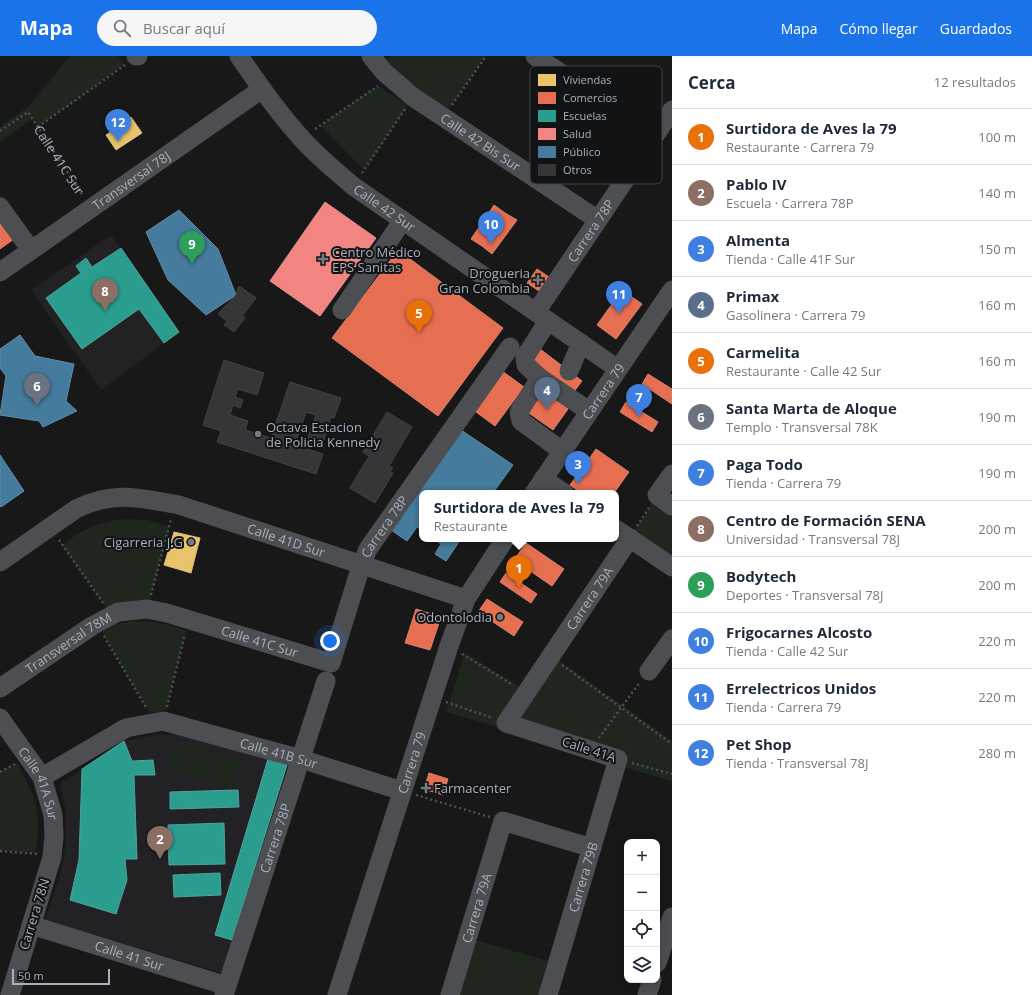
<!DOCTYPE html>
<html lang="es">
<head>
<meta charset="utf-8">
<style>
	body { margin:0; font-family:"Open Sans",sans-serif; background:#f6f6f7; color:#1f2937 }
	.controls { position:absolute; right:12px; bottom:12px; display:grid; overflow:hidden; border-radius:8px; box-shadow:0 2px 10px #0003 }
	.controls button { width:36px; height:36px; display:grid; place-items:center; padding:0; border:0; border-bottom:1px solid #e0e1e3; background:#fff; color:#1f2937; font:20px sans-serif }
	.scale { position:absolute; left:12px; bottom:10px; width:98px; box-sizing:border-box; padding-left:4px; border:2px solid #a8b0bb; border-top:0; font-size:11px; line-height:14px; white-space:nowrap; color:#a8b0bb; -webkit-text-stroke:3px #121315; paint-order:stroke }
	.you { position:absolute; left:330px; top:585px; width:14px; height:14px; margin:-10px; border:3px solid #fff; border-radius:50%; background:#1a73e8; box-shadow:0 0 0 6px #1a73e833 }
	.badge { display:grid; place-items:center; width:26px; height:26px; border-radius:50%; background:#1a73e8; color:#fff; font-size:13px; font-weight:700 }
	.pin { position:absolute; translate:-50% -33px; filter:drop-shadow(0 1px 2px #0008) }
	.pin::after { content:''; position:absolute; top:21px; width:14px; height:12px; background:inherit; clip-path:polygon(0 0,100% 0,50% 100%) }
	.popup { position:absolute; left:419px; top:434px; width:200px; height:52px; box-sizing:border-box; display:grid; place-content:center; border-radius:8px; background:#fff; filter:drop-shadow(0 1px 3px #0005); font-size:13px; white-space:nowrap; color:#747a83 }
	.popup b { font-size:15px; color:#1f2937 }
	.popup::after { content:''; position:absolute; left:50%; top:100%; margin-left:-8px; border:8px solid transparent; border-top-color:#fff }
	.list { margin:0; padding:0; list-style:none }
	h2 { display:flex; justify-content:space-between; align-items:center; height:52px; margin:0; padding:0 16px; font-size:17px }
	h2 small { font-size:13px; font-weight:400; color:#747a83 }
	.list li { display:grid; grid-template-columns:26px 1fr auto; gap:12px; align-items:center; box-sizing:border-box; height:56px; padding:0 16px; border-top:1px solid #e0e1e3 }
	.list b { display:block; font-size:15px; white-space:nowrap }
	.list p { margin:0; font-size:13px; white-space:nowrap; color:#747a83 }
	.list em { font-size:13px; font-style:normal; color:#747a83 }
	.icon { flex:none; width:22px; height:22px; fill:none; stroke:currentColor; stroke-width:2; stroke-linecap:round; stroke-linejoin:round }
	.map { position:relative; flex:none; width:672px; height:939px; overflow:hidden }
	header { display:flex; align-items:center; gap:24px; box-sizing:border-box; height:56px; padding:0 20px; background:#1a73e8; color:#fff }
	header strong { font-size:19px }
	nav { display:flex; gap:22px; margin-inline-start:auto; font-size:14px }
	.search { width:280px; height:36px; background:#f6f6f7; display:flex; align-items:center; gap:10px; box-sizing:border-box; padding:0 14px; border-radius:22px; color:#747a83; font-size:15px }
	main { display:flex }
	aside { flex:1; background:#fff }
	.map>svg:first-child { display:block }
</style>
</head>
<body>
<header>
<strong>Mapa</strong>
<div class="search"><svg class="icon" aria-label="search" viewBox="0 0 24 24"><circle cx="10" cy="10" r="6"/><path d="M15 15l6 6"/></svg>Buscar aquí</div>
<nav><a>Mapa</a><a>Cómo llegar</a><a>Guardados</a></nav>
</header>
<main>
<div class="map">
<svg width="672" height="939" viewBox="0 0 672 939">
	<rect width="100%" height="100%" fill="#181819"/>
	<g fill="#222225">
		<polygon points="111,179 179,276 101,334 31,234"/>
		<polygon points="185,678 287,709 222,917 45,864 60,818 66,787 66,755 60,728 124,685 157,679"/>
	</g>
	<g fill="#1e261e">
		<polygon points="70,0 118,0 124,9 38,71 32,63 0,86 0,71 29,50"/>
		<polygon points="392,0 486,0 447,55 382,7"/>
		<polygon points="378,30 408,49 364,114 320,69"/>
		<polygon points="653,445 672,458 672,505 633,477"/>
		<path d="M 125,463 L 147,464 L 169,470 L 149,548 L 108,554 L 62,489 C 82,473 100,466 125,463 Z"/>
		<path d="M 134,565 C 153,565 169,568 186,575 L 166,654 L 150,657 L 102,576 L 116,568 Z"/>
		<polygon points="465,597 532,638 556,602 672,685 672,725 624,711 503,661 498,671 446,656"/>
		<polygon points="176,685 190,689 180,723 166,718"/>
		<polygon points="193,689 242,705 232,732 184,717"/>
		<path d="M 17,707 C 36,743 43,756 35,797 L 0,795 L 0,716 Z"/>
		<polygon points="475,884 548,905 538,939 459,939"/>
	</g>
	<g fill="#e9c46a" stroke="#d6be82">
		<polygon points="131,61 142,77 116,94 106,79"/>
		<polygon points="174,476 200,482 191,517 164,509"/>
	</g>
	<g fill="#e76f51" stroke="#d48271">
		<polygon points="494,149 505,157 482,190 471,183"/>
		<polygon points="505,157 517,164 492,198 482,190"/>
		<polygon points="0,163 14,183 0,193"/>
		<polygon points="398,194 503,272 438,360 332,282"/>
		<polygon points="537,213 549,221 539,235 527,227"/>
		<polygon points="622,234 642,248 616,283 597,269"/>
		<polygon points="540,293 582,325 573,337 531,305"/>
		<polygon points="502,315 524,331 495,370 472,353"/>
		<polygon points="648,318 672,333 672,348 642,328"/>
		<polygon points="541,334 568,353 553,374 526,355"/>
		<polygon points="626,346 658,366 652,376 620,356"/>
		<polygon points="596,393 629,416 614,437 581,437 570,429"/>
		<polygon points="526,487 564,513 552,530 514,504"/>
		<polygon points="506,517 537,538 531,547 500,526"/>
		<polygon points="487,543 523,566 514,580 478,556"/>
		<polygon points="416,553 441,561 430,594 405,587"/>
		<polygon points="429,717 448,723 443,739 424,733"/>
	</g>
	<g fill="#2a9d8f" stroke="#50a39c">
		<polygon points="121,192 179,276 164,287 139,253 82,293 46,242 81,217 76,210 86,202 92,211"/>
		<polygon points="124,685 132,705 153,704 155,719 134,719 137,803 125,803 127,824 116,858 70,844 79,804 82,713"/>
		<polygon points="268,703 287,709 232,884 215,879"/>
		<polygon points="238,734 239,751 170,753 170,736"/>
		<polygon points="224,767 225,808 169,809 168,769"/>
		<polygon points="220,817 221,839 174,841 173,819"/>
	</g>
	<polygon fill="#f28482" stroke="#dc9193" points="325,146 376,182 320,260 270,225"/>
	<g fill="#457b9d" stroke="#638ba6">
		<polygon points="179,154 218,193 236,239 206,259 168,224 146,176"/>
		<polygon points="20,279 35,300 74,308 66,345 77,355 43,371 39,365 0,359 6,320 0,312 0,293"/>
		<polygon points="461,374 513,409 493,437 422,437 422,474 417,471 407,485 391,474"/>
		<polygon points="0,399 24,435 1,451 0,450"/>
		<polygon points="434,483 461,483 446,505 435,498 441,488"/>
	</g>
	<g fill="#363638" stroke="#414245">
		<polygon points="239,230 256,242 242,260 245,262 234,276 224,269 227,265 218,258 236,239"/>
		<polygon points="224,304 264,317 257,339 238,333 235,341 243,344 240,352 233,349 230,359 248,365 245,374 271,382 290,326 341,342 334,362 331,361 321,392 306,387 316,359 306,356 295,389 323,398 316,418 217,386 221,375 203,369"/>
		<polygon points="387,356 412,371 389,410 393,412 390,416 393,417 375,447 350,432 369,400 363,396"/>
	</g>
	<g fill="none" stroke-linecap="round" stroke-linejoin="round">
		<g stroke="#4e5053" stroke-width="2.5" stroke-dasharray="2 3" stroke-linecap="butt">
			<polyline points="452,49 486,0"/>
			<polyline points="38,71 125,9"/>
			<polyline points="315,73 378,30"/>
			<path id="s1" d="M 0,75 L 28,56 L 83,140"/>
			<polyline points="362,117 405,53"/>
			<polyline points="637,470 649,452"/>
			<polyline points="59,484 103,547"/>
			<polyline points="151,539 171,463"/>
			<polyline points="104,580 147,653"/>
			<polyline points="462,598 513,629"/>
			<polyline points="562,609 672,688"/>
			<polyline points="446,646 493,662"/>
			<polyline points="167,651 185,578"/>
			<polyline points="599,682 640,626"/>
			<polyline points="632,707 672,718"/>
			<polyline points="0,716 15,708"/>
			<polyline points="416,739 490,761"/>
			<polyline points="0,795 38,798"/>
		</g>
		<g stroke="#4c4e52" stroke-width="19">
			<polyline points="136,0 138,0"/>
			<path id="s2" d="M 239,0 C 259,29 279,58 303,84 C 318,101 336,115 353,130 L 618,313"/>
			<path id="s3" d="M 371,0 L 384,16 L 413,41 L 598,164"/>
			<polyline points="535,0 655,79"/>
			<polyline points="0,151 31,194"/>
			<path id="s4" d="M 0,216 L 262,33"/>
			<polyline points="342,254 403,164"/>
			<path id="s5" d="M 536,256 L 672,54"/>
			<polyline points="548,265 525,301 526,309 540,322 519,356 521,365 562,395"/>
			<polyline points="569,315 581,287"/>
			<polyline points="540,322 589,355"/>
			<polyline points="672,418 657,439 672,450"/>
			<polyline points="543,423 564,437"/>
			<path id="s6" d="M 534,437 L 672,234"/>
			<polyline points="616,473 672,511"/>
			<path id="s7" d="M 0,506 L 76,453 C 114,434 140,442 179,449 L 466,543"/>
			<polyline points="649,615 672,583"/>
			<path id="s8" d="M 0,632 L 92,570 L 118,556 L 147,553 L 167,557 L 331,607 L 361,510 L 368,493 L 510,291"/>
			<path id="s9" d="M 0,662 L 42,721 L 53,759 L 54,780 L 52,801 L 10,939"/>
			<path id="s10" d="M 42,721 L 126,672 L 163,665 L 301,703 L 402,735"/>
			<path id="s11" d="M 31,869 L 227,930"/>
			<polyline points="657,907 672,861"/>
			<path id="s12" d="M 224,939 L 326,625"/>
			<path id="s13" d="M 337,939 L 449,590 L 466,543 L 505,483"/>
			<path id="s14" d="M 450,939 L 503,765 L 592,792"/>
			<path id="s15" d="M 548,939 L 618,703 L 506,667 L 630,482"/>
			<polyline points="647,939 652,924"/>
		</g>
	</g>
	<g fill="#767b82" stroke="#121315" stroke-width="1.5">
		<path d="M321 197h4v4h4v4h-4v4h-4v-4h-4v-4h4z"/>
		<path d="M536 218h4v4h4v4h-4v4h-4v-4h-4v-4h4z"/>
		<circle cx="258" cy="378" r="4"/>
		<circle cx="191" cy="486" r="4"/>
		<circle cx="500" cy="561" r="4"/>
		<path d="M424 726h4v4h4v4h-4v4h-4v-4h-4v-4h4z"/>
	</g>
	<g text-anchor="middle" stroke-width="4" stroke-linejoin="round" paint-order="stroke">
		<g font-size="13" fill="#a8b0bb" stroke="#121315">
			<text dy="5" stroke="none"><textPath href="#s3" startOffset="140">Calle 42 Bis Sur</textPath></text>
			<text dy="5" stroke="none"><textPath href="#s1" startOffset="91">Calle 41C Sur</textPath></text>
			<text dy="5" stroke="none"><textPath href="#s4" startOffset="160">Transversal 78J</textPath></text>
			<text dy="5" stroke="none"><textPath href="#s2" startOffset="212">Calle 42 Sur</textPath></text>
			<text dy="5" stroke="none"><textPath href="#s5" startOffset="98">Carrera 78P</textPath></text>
			<text dy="5" stroke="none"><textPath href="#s6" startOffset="123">Carrera 79</textPath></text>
			<text dy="5" stroke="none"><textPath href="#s8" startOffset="509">Carrera 78P</textPath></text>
			<text dy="5" stroke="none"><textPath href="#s7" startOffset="311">Calle 41D Sur</textPath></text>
			<text dy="5" stroke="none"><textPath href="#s15" startOffset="514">Carrera 79A</textPath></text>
			<text dy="5" stroke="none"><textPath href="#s8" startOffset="287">Calle 41C Sur</textPath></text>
			<text dy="5" stroke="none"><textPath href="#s8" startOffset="82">Transversal 78M</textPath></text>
			<text transform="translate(589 693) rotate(18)" y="5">Calle 41A</text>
			<text dy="5" stroke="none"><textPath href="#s10" startOffset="255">Calle 41B Sur</textPath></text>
			<text dy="5" stroke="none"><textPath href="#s13" startOffset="244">Carrera 79</textPath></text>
			<text dy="5" stroke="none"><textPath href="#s9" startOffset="77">Calle 41A Sur</textPath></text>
			<text dy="5" stroke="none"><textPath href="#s12" startOffset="165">Carrera 78P</textPath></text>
			<text dy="5" stroke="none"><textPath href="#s15" startOffset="123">Carrera 79B</textPath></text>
			<text dy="5" stroke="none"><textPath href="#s14" startOffset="91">Carrera 79A</textPath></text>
			<text transform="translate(34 858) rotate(-73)" y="5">Carrera 78N</text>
			<text dy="5" stroke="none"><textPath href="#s11" startOffset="103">Calle 41 Sur</textPath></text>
		</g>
		<g font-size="13" fill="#a8b0bb" stroke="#121315" text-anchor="start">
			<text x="332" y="201">Centro Médico<tspan x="332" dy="15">EPS Sanitas</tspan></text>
			<text x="530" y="222" text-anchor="end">Drogueria<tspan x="530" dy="15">Gran Colombia</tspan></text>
			<text x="266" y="376">Octava Estacion<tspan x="266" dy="15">de Policia Kennedy</tspan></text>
			<text x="183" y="491" text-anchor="end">Cigarreria J.G</text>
			<text x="492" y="566" text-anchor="end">Odontolodia</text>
			<text x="434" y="737">Farmacenter</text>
		</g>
	</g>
	<rect x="530" y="10" width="132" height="118" rx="6" fill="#121315" stroke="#3f4247" stroke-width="1"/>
	<rect x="538" y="18" width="18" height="12" fill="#e9c46a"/>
	<rect x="538" y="36" width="18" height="12" fill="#e76f51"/>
	<rect x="538" y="54" width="18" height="12" fill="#2a9d8f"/>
	<rect x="538" y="72" width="18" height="12" fill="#f28482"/>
	<rect x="538" y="90" width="18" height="12" fill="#457b9d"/>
	<rect x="538" y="108" width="18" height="12" fill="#363638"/>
	<g font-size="11" fill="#a8b0bb">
		<text x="563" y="28">Viviendas</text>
		<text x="563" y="46">Comercios</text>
		<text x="563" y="64">Escuelas</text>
		<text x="563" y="82">Salud</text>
		<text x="563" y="100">Público</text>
		<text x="563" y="118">Otros</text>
	</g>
</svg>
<div class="controls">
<button>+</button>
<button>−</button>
<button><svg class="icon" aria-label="locate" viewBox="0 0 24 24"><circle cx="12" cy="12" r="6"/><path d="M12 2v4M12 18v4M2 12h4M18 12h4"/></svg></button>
<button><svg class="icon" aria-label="layers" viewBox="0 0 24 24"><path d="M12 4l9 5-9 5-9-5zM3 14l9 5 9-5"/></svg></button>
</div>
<div class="scale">50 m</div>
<div class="you"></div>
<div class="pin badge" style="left:519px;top:532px;background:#e8710a">1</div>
<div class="popup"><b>Surtidora de Aves la 79</b>Restaurante</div>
<div class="pin badge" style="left:160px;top:803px;background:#8d6e63">2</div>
<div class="pin badge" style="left:578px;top:428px;background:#3f7fe0">3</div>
<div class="pin badge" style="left:547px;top:354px;background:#5c6f8a">4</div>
<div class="pin badge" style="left:419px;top:277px;background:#e8710a">5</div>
<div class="pin badge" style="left:37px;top:350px;background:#6b7280">6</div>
<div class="pin badge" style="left:639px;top:361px;background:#3f7fe0">7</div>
<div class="pin badge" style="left:105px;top:255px;background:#8d6e63">8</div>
<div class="pin badge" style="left:192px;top:208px;background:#2e9e5b">9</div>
<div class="pin badge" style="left:491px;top:188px;background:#3f7fe0">10</div>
<div class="pin badge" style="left:619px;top:258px;background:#3f7fe0">11</div>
<div class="pin badge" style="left:118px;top:86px;background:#3f7fe0">12</div>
</div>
<aside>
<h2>Cerca<small>12 resultados</small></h2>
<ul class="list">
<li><span class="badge" style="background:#e8710a">1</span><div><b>Surtidora de Aves la 79</b><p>Restaurante · Carrera 79</p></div><em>100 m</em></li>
<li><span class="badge" style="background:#8d6e63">2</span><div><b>Pablo IV</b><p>Escuela · Carrera 78P</p></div><em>140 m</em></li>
<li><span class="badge" style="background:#3f7fe0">3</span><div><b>Almenta</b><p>Tienda · Calle 41F Sur</p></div><em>150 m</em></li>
<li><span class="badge" style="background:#5c6f8a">4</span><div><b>Primax</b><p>Gasolinera · Carrera 79</p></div><em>160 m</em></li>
<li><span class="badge" style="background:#e8710a">5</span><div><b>Carmelita</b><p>Restaurante · Calle 42 Sur</p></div><em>160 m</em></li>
<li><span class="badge" style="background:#6b7280">6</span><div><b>Santa Marta de Aloque</b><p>Templo · Transversal 78K</p></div><em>190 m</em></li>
<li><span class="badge" style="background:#3f7fe0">7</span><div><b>Paga Todo</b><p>Tienda · Carrera 79</p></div><em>190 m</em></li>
<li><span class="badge" style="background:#8d6e63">8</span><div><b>Centro de Formación SENA</b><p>Universidad · Transversal 78J</p></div><em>200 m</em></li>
<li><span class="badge" style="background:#2e9e5b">9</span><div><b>Bodytech</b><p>Deportes · Transversal 78J</p></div><em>200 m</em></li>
<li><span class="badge" style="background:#3f7fe0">10</span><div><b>Frigocarnes Alcosto</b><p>Tienda · Calle 42 Sur</p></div><em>220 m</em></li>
<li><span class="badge" style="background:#3f7fe0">11</span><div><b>Errelectricos Unidos</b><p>Tienda · Carrera 79</p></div><em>220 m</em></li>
<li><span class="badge" style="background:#3f7fe0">12</span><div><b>Pet Shop</b><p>Tienda · Transversal 78J</p></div><em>280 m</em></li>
</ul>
</aside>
</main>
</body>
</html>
